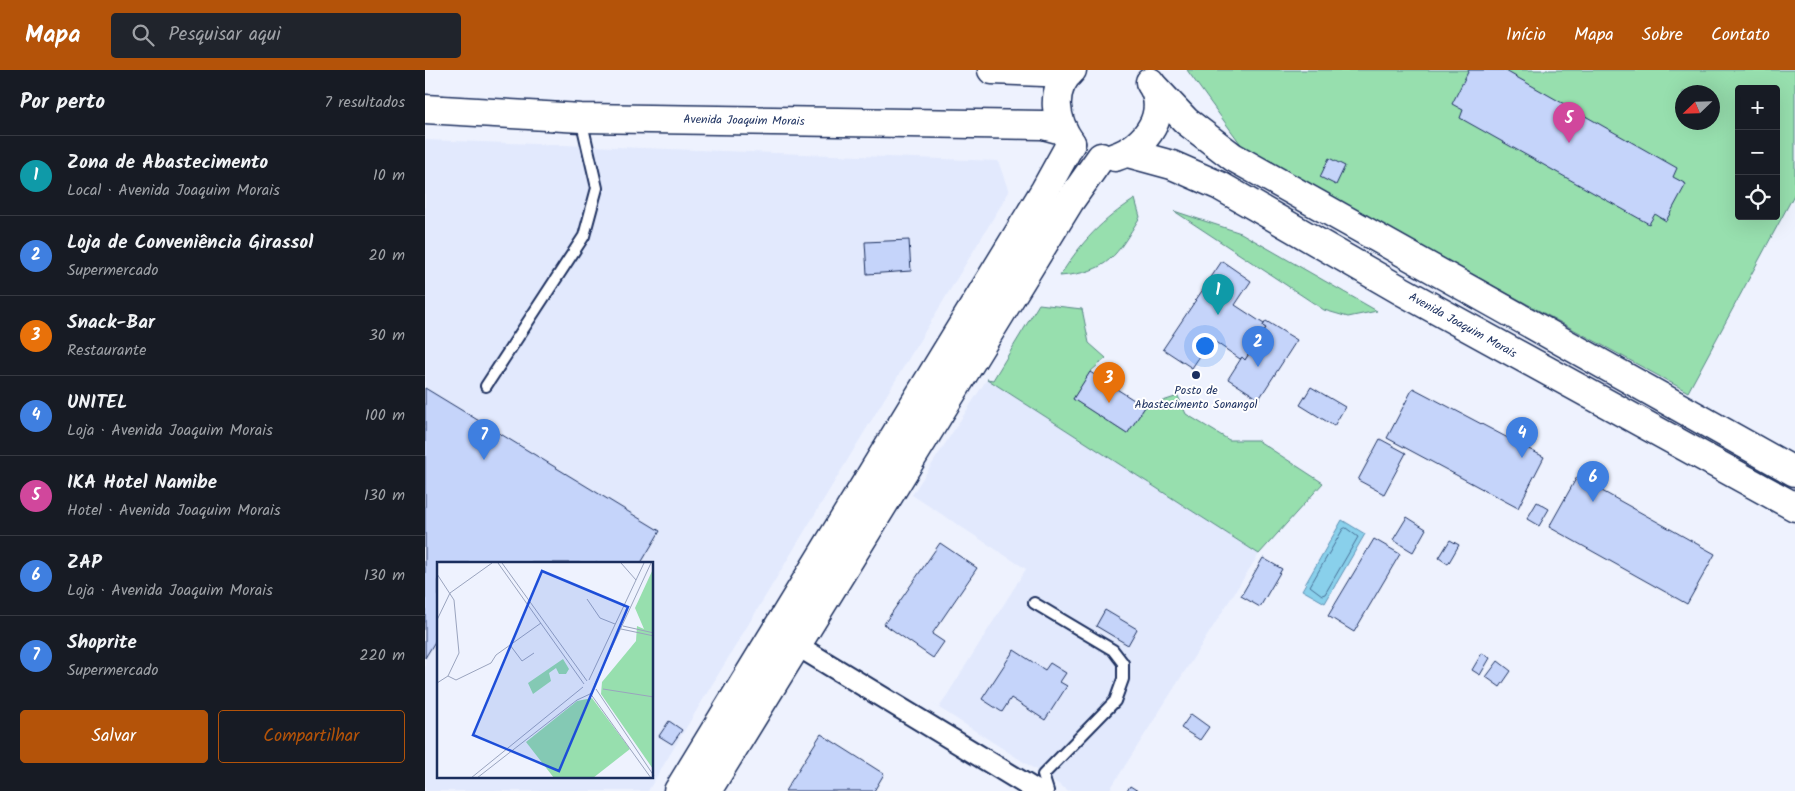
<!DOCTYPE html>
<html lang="pt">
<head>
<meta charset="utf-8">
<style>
	body { margin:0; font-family:Kalam,sans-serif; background:#20242c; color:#f1f3f6 }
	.controls { position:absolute; right:15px; top:15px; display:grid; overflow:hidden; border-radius:5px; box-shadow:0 5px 20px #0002 }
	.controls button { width:45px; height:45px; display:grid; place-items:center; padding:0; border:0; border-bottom:1px solid #363941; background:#171b24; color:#f1f3f6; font:25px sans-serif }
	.compass { position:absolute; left:1250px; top:15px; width:45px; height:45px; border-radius:50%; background:#171b24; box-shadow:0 5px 20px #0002; rotate:247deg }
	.you { position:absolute; left:779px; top:275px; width:18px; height:18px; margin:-12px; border:4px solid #fff; border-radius:50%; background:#1a73e8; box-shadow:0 0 0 8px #1a73e833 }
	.badge { display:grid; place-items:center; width:32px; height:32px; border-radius:50%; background:#b45309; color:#fff; font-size:16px; font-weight:700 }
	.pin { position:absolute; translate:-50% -41px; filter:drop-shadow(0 1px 2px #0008) }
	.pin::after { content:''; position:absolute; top:26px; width:18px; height:15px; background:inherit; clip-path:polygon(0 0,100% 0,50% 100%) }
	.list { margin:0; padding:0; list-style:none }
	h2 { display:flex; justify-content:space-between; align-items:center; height:65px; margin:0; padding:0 20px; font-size:21px }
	h2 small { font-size:16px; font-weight:400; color:#9ea1a6 }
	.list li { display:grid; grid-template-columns:32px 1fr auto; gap:15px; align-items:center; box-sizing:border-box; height:80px; padding:0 20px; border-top:1px solid #363941 }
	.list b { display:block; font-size:19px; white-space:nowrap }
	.list p { margin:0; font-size:16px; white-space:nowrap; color:#9ea1a6 }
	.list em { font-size:16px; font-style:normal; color:#9ea1a6 }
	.actions { display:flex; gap:10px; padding:15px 20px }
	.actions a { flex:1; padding:11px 0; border:1px solid #b45309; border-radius:5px; text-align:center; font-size:18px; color:#b45309 }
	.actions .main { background:#b45309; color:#fff }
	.icon { flex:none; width:28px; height:28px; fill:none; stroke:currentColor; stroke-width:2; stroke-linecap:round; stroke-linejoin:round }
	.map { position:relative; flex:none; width:1370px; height:721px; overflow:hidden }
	header { display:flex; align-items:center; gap:30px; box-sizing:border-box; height:70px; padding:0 25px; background:#b45309; color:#fff }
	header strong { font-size:24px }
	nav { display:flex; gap:28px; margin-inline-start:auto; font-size:18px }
	.search { width:350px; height:45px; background:#20242c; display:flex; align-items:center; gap:12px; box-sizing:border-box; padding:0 18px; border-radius:5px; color:#9ea1a6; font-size:19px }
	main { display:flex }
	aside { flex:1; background:#171b24 }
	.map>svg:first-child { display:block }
</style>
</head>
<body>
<header>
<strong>Mapa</strong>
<div class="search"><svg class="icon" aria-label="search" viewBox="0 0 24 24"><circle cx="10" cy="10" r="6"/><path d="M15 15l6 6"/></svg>Pesquisar aqui</div>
<nav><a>Início</a><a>Mapa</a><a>Sobre</a><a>Contato</a></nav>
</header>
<main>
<aside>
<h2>Por perto<small>7 resultados</small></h2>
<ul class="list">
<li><span class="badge" style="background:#0f9aa8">1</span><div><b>Zona de Abastecimento</b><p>Local · Avenida Joaquim Morais</p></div><em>10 m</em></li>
<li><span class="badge" style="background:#3f7fe0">2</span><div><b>Loja de Conveniência Girassol</b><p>Supermercado</p></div><em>20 m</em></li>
<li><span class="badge" style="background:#e8710a">3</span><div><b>Snack-Bar</b><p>Restaurante</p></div><em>30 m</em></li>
<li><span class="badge" style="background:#3f7fe0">4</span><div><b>UNITEL</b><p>Loja · Avenida Joaquim Morais</p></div><em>100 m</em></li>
<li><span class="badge" style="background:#d1479c">5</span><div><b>IKA Hotel Namibe</b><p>Hotel · Avenida Joaquim Morais</p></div><em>130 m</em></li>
<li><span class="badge" style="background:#3f7fe0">6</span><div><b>ZAP</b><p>Loja · Avenida Joaquim Morais</p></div><em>130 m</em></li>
<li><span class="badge" style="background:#3f7fe0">7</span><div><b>Shoprite</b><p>Supermercado</p></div><em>220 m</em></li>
</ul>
<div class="actions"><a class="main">Salvar</a><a>Compartilhar</a></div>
</aside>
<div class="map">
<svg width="1370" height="721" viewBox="0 0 1370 721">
	<rect width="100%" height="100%" fill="#eef2fe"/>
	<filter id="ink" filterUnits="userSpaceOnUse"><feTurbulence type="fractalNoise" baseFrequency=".02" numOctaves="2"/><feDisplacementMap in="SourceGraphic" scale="10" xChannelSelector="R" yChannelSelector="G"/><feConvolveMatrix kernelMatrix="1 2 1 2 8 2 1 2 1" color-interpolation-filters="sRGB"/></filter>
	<g filter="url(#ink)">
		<g fill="#e2e9fd" fill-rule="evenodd">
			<path d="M 0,70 L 573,91 L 584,122 L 223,721 L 0,721 ZM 14,493 L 228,493 L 228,707 L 14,707 Z"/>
			<polygon points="562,309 834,484 684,721 644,721 505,632 514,638 601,499 487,425"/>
		</g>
		<g fill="#97dfae" stroke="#598786" fill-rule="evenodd">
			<path d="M 762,0 L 1370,0 L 1370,123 L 1263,322 L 820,80 ZM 1314,19 L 1351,19 L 1351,146 L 1314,146 ZM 1258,22 L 1288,22 L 1288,52 L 1258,52 Z"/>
			<path d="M 710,129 L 715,147 C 691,186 684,202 635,206 C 656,172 677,150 710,129 Z"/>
			<polygon points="749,141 816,163 952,241 923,247 899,240"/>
			<polygon points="614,234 657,239 664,273 681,288 665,302 648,329 702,364 720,337 753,326 761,344 804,370 832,370 898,413 834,484 562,309 568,310"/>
		</g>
		<polygon fill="#89d0eb" stroke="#5d90b3" points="917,450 940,464 900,533 877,520"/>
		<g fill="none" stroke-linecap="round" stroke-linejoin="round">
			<polygon stroke="#476f96" stroke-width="1" points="921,458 933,467 900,524 897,525 885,516 918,459"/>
		</g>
		<g fill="#c5d4fa" stroke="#1b2f5e">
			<polygon points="1044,0 1079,0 1252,98 1248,107 1261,114 1241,151 1230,144 1224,154 1035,48 1038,40 1027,34"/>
			<polygon points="904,88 920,96 911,115 895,107"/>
			<polygon points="484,170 486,201 442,204 440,172"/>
			<polygon points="797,191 826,211 810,235 839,254 838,256 841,258 820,290 817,287 815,289 786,269 787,268 767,298 738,279"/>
			<polygon points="841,251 872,270 834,329 803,309 817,287 820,290 841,258 838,256"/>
			<polygon points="665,302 720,337 702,364 648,329"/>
			<polygon points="886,317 920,337 909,356 875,335"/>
			<polygon points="0,318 235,461 216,493 14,493 14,565 0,588"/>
			<polygon points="988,318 1119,387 1093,438 962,368"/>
			<polygon points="955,369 981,383 959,424 933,410"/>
			<polygon points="1152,407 1290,484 1262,534 1124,457"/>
			<polygon points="1112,432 1124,439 1114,456 1102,449"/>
			<polygon points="982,447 1001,459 988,482 968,470"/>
			<polygon points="949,469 975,484 929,562 903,546"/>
			<polygon points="1025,470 1034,475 1023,494 1014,488"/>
			<polygon points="515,473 552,498 507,564 519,572 508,588 459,554"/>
			<polygon points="838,488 857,499 835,537 816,526"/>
			<polygon points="680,540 712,559 703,575 671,556"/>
			<polygon points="589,580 620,600 625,593 641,603 635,612 642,616 620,650 586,628 577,642 557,629"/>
			<polygon points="1057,583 1065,588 1055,605 1047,600"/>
			<polygon points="1073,591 1086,601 1075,617 1061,607"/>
			<polygon points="766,644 784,657 775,670 756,658"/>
			<polygon points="244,651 257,660 247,674 234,666"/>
			<polygon points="396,664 459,704 449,721 360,721"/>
			<polygon points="705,716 713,721 702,721"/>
		</g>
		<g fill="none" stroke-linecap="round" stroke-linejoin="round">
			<g stroke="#1b2f5e" stroke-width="14">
				<g id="lane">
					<polyline points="61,316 159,166 172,118 156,49"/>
					<polyline points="609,533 688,580 698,593 698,609 690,631 618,705 623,721"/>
				</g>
			</g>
			<g stroke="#1b2f5e" stroke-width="24">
				<polyline id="street" points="373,576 612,721"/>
			</g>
			<g stroke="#1b2f5e" stroke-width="31">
				<g id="secondary">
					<polyline points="567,0 644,3"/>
					<polyline points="727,15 761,51 808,87 1370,402"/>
					<polyline points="0,39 156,48 618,55 637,60"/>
					<path d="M 646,73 C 630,51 624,20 647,0"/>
					<polyline points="703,83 747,95 795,116 977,221 1370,437"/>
					<path d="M 690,87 C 721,77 746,42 725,12"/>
					<polyline points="253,721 620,120 646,73"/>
					<polyline points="282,721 645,131 676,87"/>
				</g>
			</g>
			<use href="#lane" stroke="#fff" stroke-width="10"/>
			<use href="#street" stroke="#fff" stroke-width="20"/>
			<use href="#secondary" stroke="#fff" stroke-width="28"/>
		</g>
	</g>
	<circle fill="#1b2f5e" stroke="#fff" stroke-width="2" cx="771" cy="305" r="5"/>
	<g text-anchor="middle" stroke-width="4" stroke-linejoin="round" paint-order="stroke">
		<g font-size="12" fill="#1b2f5e" stroke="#fff">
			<text transform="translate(319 50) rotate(1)" y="4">Avenida Joaquim Morais</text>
			<text transform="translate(1038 255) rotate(29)" y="4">Avenida Joaquim Morais</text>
		</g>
		<g font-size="12" fill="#1b2f5e" stroke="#fff">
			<text x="771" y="324">Posto de<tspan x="771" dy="14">Abastecimento Sonangol</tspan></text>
		</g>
	</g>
	<g transform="translate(12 492)">
		<rect width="216" height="216" fill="#eef2fe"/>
		<path d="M 216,7 L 216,207 L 164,132 L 165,120 L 199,79 L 200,64 L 207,67 L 198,46 ZM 126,97 L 132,107 L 129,112 L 122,112 L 119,106 L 112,111 L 114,119 L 96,132 L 91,121 ZM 155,136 L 193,187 L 156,216 L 117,216 L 89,180 L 140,139 Z" fill="#97dfae"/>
		<path fill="none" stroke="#9aa4be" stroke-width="1" d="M 61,1 L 147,122M 65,1 L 150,119M 184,1 L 199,18M 0,12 L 17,38 L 22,91 L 11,114 L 0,121M 150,37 L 163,56 L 178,62M 0,58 L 13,31 L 55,1M 186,64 L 217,71M 184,67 L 217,74M 73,83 L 85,99 L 97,91M 11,114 L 19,118 L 54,101 L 59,93 L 104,61M 152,118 L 207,1M 158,122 L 214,1M 159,127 L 217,214M 166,127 L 217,135M 153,131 L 214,216M 34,216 L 146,125M 40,216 L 140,138 L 153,132"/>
		<path fill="#1d4ed8" fill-opacity="0.15" stroke="#1d4ed8" stroke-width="2.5" d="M 105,9 L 191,45 L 122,209 L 36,173 Z"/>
		<rect width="216" height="216" fill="none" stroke="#1b2f5e" stroke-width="2.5"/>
	</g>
</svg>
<div class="controls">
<button>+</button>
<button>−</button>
<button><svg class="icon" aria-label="locate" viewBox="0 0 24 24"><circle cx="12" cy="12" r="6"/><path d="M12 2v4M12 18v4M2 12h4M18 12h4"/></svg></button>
</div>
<svg class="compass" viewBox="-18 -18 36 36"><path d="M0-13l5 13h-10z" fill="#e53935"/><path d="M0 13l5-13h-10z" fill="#9ea1a6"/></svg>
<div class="you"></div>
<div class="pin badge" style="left:793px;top:245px;background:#0f9aa8">1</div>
<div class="pin badge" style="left:833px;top:297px;background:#3f7fe0">2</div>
<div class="pin badge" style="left:684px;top:333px;background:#e8710a">3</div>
<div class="pin badge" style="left:1097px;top:388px;background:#3f7fe0">4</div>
<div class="pin badge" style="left:1144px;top:73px;background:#d1479c">5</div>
<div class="pin badge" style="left:1168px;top:432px;background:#3f7fe0">6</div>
<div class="pin badge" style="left:59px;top:390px;background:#3f7fe0">7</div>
</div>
</main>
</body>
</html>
